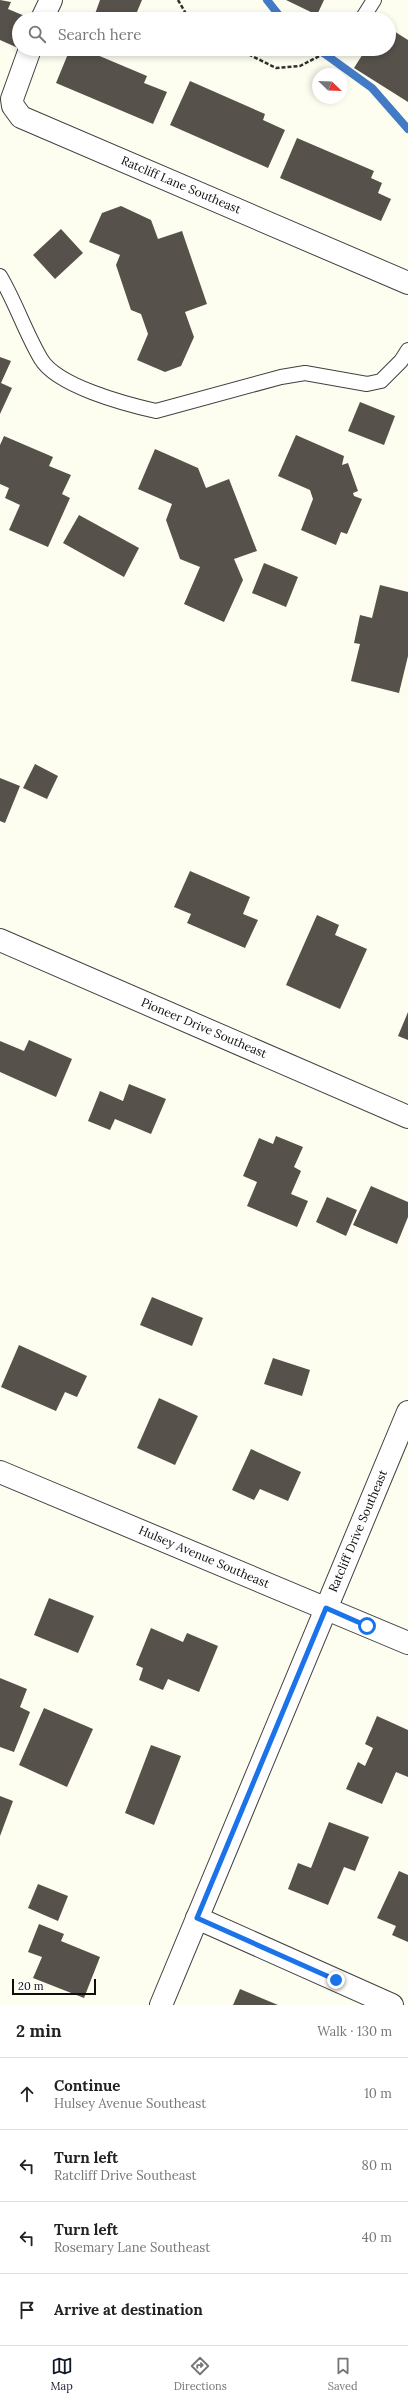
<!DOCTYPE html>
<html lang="en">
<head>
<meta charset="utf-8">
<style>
	body { margin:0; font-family:Lora,serif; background:#f2f2f2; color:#222 }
	.compass { position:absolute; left:312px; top:68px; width:36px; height:36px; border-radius:50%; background:#fff; box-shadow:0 2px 6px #0003; rotate:113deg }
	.scale { position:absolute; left:12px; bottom:10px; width:84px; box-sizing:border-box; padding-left:4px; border:2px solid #0e0e0e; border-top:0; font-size:11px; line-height:14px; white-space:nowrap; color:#0e0e0e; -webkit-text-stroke:3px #fff; paint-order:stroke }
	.stop { position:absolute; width:12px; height:12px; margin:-9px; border:3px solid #1a73e8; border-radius:50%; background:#fff }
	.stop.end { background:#1a73e8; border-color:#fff; box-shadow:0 1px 4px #0008 }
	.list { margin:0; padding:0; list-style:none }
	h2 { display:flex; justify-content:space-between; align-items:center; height:52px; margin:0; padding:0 16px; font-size:17px }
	h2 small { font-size:13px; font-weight:400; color:#767676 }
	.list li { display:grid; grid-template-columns:26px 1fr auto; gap:12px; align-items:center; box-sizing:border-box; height:72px; padding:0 16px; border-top:1px solid #e0e0e0 }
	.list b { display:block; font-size:15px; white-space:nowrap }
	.list p { margin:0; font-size:13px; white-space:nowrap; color:#767676 }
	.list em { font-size:13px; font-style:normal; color:#767676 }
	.icon { flex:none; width:22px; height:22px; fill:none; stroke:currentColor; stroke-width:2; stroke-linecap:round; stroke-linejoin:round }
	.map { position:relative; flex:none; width:408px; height:2005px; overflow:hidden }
	.search { position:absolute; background:#fff; box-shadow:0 2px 6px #0003; left:12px; right:12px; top:12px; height:44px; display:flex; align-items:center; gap:10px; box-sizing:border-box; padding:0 14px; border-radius:22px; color:#767676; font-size:15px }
	.sheet { height:340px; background:#fff }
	nav { display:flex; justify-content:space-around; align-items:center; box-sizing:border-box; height:56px; border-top:1px solid #e0e0e0; background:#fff; font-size:11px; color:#767676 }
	nav a { display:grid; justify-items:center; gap:2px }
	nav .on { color:#111827 }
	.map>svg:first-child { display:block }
</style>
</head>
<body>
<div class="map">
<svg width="408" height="2005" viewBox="0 0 408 2005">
	<rect width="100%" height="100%" fill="#fefef0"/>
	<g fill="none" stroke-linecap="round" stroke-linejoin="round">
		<g stroke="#437ac5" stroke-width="8">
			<polyline points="267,0 282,19"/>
			<polyline points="318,49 372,88 408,129"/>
		</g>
	</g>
	<g fill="#56514b">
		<polygon points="0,0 11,2 8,9 32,19 19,19 18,48 0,40"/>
		<polygon points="100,0 142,0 134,19 108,19 95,14"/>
		<polygon points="286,0 324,0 317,15"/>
		<polygon points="389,28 408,40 408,102 354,68 366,49 389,49"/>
		<polygon points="70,49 83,49 147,76 144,83 167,92 153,124 56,83"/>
		<polygon points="190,81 265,114 263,120 285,130 268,168 170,125"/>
		<polygon points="297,138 374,171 371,178 382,183 378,193 391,199 381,221 280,178"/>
		<polygon points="121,206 151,220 158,239 182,231 207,304 185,312 194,337 181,366 165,372 137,360 148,334 141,314 131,310 116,265 120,255 89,242 102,213"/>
		<polygon points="61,229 83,253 55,279 33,255"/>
		<polygon points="0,357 11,361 1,383 12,388 0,414"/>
		<polygon points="360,402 395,416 384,445 348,431"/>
		<polygon points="296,435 344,456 342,465 348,463 358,491 353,493 354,496 362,499 347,534 341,532 336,545 301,530 313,499 310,490 278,476"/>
		<polygon points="4,436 53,457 49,466 71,475 62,494 70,498 48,547 9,530 20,505 5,498 9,488 0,484 0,445"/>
		<polygon points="155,449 198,468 206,488 229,479 257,551 234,559 243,580 224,622 184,604 200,567 180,559 166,520 172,504 138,489"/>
		<polygon points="79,515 139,548 124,577 63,543"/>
		<polygon points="264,563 298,577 286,607 252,593"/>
		<polygon points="380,585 408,592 408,656 399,693 351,681 360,644 354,643 360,615 372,618"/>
		<polygon points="35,764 58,776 47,799 23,788"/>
		<polygon points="0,778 20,786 5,823 0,821"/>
		<polygon points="190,871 250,897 243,914 258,920 245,948 187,923 191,914 174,907"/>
		<polygon points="317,915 339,925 335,935 367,949 340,1009 286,985"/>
		<polygon points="408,1012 408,1040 398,1036"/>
		<polygon points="29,1040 72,1059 56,1097 0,1072 0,1041 24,1051"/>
		<polygon points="129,1084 166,1099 151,1134 115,1119 110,1130 88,1121 100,1091 123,1101"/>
		<polygon points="276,1136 303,1147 294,1167 301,1171 291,1194 308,1201 297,1227 247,1206 257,1182 243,1176 259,1138 273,1144"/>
		<polygon points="371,1186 408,1202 408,1217 397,1244 353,1225"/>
		<polygon points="327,1197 357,1210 346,1236 316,1222"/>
		<polygon points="152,1297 203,1318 192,1346 140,1325"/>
		<polygon points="19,1345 87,1376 77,1397 65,1392 56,1411 1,1387"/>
		<polygon points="273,1358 310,1370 302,1396 264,1384"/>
		<polygon points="159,1398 198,1416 175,1465 137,1448"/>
		<polygon points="251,1449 301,1472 288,1501 260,1489 254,1500 232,1490"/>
		<polygon points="49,1598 94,1616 78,1653 34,1635"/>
		<polygon points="151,1628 183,1642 187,1633 218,1646 199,1692 168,1679 163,1690 139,1680 143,1668 136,1665"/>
		<polygon points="0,1678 27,1689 20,1707 30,1712 14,1752 0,1747"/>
		<polygon points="44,1708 93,1729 67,1787 19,1765"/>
		<polygon points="377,1716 408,1730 408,1777 396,1772 382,1804 346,1789 358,1762 365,1766 373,1748 365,1744"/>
		<polygon points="151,1745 181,1756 154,1825 125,1813"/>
		<polygon points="0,1796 13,1801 0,1836"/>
		<polygon points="329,1822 369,1837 355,1871 344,1867 328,1905 288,1889 298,1863 311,1868"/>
		<polygon points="399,1871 408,1875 408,1942 392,1935 396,1926 377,1918"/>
		<polygon points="38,1884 68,1896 58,1921 28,1908"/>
		<polygon points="39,1924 64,1934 61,1941 100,1957 84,1998 33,1978 42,1957 28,1952"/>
		<polygon points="240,1989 278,2005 233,2005"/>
	</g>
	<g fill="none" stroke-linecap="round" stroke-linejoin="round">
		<g stroke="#414141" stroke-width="16">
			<g id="service">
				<polyline points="362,19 374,0"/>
				<path d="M 0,276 C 16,303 25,332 41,359 C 57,386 125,404 156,411 L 281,377 L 305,373 L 367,384 L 381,381 L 401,361 L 408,350"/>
			</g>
		</g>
		<g stroke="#414141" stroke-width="24">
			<g id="minor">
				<polyline points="42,19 51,0"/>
				<polyline points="30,49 12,99 13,106 21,117 408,283"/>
				<polyline points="0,940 408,1117"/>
				<polyline points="0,1472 408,1643"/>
				<polyline points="197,1918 392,2005"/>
			</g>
		</g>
		<g stroke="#414141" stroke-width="24">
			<polyline id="tertiary" points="161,2005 408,1412"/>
		</g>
		<g stroke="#303030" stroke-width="2.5" stroke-dasharray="4 2" stroke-linecap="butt">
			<polyline points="178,0 189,19"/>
			<polyline points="238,49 276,68 300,66 333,49"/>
		</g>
		<use href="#service" stroke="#fff" stroke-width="14"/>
		<use href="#minor" stroke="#fff" stroke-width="22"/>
		<use href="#tertiary" stroke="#fff" stroke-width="22"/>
	</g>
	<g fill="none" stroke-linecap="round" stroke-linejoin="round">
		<polyline stroke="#1a73e8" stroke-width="5" points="336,1980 197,1918 326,1608 367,1626"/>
	</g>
	<g text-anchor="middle" stroke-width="4" stroke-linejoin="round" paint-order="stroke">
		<g font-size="12" fill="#0e0e0e" stroke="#fff">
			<text transform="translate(181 185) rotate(23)" y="4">Ratcliff Lane Southeast</text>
			<text transform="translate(204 1028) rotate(23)" y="4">Pioneer Drive Southeast</text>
			<text transform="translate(358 1531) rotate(-67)" y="4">Ratcliff Drive Southeast</text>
			<text transform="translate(204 1557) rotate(23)" y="4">Hulsey Avenue Southeast</text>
		</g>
	</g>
</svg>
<svg class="compass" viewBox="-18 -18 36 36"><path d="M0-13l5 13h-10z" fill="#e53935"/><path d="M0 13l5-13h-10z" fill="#767676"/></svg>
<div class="scale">20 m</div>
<div class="stop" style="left:367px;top:1626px"></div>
<div class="stop end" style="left:336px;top:1980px"></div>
<div class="search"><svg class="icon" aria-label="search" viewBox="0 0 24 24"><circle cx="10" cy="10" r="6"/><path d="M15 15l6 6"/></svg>Search here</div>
</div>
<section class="sheet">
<h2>2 min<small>Walk · 130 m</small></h2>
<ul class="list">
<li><svg class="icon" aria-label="ahead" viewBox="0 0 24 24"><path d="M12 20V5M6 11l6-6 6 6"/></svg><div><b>Continue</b><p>Hulsey Avenue Southeast</p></div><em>10 m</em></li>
<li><svg class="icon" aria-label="left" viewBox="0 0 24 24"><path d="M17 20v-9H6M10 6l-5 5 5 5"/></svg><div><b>Turn left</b><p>Ratcliff Drive Southeast</p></div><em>80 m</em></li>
<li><svg class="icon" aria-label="left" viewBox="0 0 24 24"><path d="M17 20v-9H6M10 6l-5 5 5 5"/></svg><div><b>Turn left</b><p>Rosemary Lane Southeast</p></div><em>40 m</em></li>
<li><svg class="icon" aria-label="arrive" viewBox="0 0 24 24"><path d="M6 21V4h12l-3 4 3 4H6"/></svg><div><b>Arrive at destination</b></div></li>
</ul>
</section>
<nav>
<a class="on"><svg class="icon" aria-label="map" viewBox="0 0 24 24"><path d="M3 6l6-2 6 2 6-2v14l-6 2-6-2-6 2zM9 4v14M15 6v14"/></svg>Map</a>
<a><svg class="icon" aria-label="directions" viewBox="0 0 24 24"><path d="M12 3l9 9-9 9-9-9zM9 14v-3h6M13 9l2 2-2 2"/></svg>Directions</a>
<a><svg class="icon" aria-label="saved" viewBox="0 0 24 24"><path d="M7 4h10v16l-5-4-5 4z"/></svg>Saved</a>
</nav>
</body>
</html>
